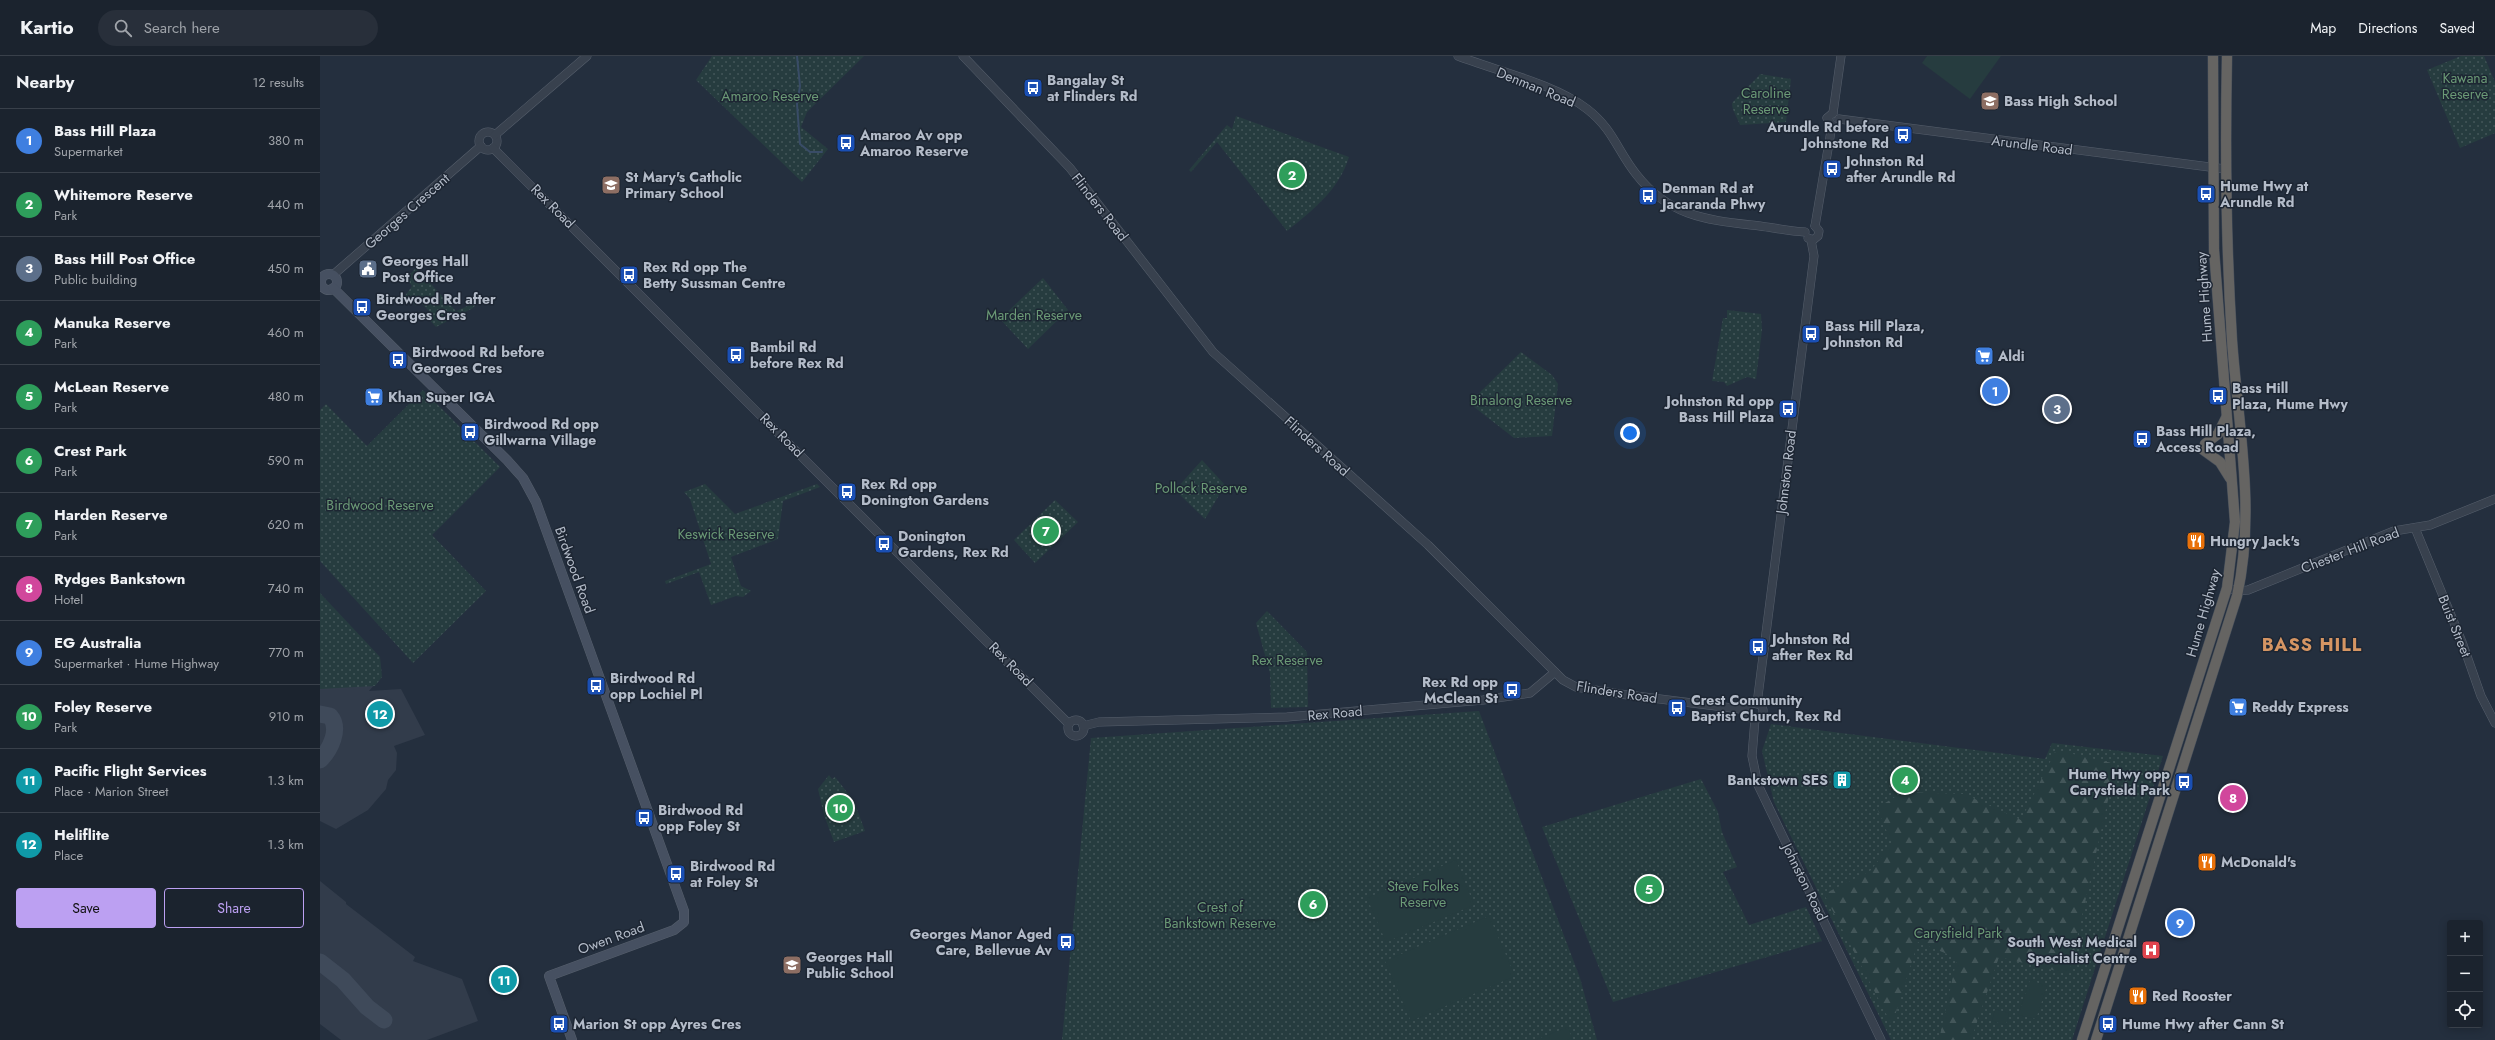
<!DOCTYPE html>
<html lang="en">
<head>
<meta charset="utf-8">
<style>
	body { margin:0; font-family:Jost,sans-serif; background:#282f3a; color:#f1f3f6 }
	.controls { position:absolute; right:12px; bottom:12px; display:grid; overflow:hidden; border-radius:4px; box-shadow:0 2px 10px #0003 }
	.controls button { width:36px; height:36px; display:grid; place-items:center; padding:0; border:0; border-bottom:1px solid #39404a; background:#1b232e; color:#f1f3f6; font:20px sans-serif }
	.you { position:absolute; left:1310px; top:377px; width:14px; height:14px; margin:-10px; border:3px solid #fff; border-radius:50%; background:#1a73e8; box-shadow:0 0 0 6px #1a73e833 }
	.badge { display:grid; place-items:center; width:26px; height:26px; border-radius:50%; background:#bca0f2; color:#fff; font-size:13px; font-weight:700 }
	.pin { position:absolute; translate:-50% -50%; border:2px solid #fff; box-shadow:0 1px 4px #0006 }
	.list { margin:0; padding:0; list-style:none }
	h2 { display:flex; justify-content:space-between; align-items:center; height:52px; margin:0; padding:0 16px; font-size:17px }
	h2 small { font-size:13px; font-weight:400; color:#a0a4aa }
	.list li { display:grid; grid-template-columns:26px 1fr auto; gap:12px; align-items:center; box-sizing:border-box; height:64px; padding:0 16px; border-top:1px solid #39404a }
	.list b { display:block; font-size:15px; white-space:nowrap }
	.list p { margin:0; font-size:13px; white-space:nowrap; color:#a0a4aa }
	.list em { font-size:13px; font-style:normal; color:#a0a4aa }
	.actions { display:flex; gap:8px; padding:12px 16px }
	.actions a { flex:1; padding:9px 0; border:1px solid #bca0f2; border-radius:4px; text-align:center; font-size:14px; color:#bca0f2 }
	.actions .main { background:#bca0f2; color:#111 }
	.icon { flex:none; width:22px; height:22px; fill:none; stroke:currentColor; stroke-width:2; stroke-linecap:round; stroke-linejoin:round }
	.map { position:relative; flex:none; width:2175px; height:984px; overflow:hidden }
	header { display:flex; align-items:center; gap:24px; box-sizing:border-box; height:56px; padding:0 20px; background:#1b232e; border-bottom:1px solid #39404a }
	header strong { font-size:19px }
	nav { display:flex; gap:22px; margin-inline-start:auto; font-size:14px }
	.search { width:280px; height:36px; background:#282f3a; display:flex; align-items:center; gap:10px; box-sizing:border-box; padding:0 14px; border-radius:22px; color:#a0a4aa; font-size:15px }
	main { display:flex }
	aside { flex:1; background:#1b232e }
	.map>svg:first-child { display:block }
</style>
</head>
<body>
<header>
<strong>Kartio</strong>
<div class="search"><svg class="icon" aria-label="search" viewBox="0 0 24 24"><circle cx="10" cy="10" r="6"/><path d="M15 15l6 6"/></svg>Search here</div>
<nav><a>Map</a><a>Directions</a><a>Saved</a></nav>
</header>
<main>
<aside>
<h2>Nearby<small>12 results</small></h2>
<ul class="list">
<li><span class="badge" style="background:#3f7fe0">1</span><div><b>Bass Hill Plaza</b><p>Supermarket</p></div><em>380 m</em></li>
<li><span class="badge" style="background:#2e9e5b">2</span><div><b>Whitemore Reserve</b><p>Park</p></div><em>440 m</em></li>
<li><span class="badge" style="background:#5c6f8a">3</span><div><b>Bass Hill Post Office</b><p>Public building</p></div><em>450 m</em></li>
<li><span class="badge" style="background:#2e9e5b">4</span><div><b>Manuka Reserve</b><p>Park</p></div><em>460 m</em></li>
<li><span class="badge" style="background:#2e9e5b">5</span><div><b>McLean Reserve</b><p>Park</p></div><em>480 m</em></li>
<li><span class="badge" style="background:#2e9e5b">6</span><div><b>Crest Park</b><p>Park</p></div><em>590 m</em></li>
<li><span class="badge" style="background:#2e9e5b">7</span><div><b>Harden Reserve</b><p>Park</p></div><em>620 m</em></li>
<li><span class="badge" style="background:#d1479c">8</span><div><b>Rydges Bankstown</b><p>Hotel</p></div><em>740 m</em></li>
<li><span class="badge" style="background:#3f7fe0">9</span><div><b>EG Australia</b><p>Supermarket · Hume Highway</p></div><em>770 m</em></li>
<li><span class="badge" style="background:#2e9e5b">10</span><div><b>Foley Reserve</b><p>Park</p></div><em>910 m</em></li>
<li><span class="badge" style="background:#0f9aa8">11</span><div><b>Pacific Flight Services</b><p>Place · Marion Street</p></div><em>1.3 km</em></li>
<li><span class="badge" style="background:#0f9aa8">12</span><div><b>Heliflite</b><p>Place</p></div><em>1.3 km</em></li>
</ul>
<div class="actions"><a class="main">Save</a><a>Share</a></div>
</aside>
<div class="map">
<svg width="2175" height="984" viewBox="0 0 2175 984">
	<defs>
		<pattern id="green-dots" width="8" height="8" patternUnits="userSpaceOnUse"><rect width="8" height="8" fill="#263c3f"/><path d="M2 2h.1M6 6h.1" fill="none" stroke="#435659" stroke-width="1.8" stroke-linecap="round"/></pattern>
		<pattern id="forest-firs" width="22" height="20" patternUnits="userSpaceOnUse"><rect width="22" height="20" fill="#263c3f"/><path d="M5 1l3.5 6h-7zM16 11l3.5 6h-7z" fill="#435659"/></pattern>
	</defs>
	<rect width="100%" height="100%" fill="#242f3e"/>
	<g fill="#323c4b">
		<polygon points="0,537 61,621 49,635 81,633 105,679 74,690 77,697 76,714 68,724 66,733 48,754 16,773 0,765"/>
		<polygon points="0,825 26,846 26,848 95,901 93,905 142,923 158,965 107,984 21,984 0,968"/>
	</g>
	<g fill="url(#green-dots)">
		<polygon points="392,0 544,0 487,56 481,71 508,93 482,126 376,24"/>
		<polygon points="2141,0 2164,0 2175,26 2175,77 2140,92 2107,14"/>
		<path d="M 1440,18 L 1471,23 L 1466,66 L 1420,69 C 1418,63 1412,54 1412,48 C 1412,45 1436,24 1440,18 Z"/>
		<path d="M 916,60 L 1029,101 C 1019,134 993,154 967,175 L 897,86 L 871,116 L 869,114 L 907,69 L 912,73 Z"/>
		<polygon points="96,212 136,255 159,245 153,252 116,271 106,260 110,256 100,246 96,250 85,240 92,230 86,222"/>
		<polygon points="723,222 748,254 708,293 680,263"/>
		<polygon points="1407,254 1441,258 1442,274 1436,323 1427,321 1407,330 1404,326 1392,325 1403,262 1407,262"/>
		<polygon points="1201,296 1232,319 1238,328 1232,380 1194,382 1149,347"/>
		<polygon points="103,334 180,411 112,479 166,535 93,607 0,505 0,354 6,348 47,390"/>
		<polygon points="882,404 905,429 885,463 857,436 857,432"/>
		<polygon points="385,428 415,458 497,428 500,431 463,445 458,483 411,501 421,530 431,535 423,541 416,540 391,549 379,516 346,528 345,525 391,508 370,443 364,436"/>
		<polygon points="735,444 758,466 715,507 694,484"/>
		<polygon points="0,537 60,601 62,621 55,630 0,633"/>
		<polygon points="947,555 987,596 988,651 951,652 950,617 936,567"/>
		<polygon points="1159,655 1260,922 1277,984 742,984 771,682"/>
		<polygon points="1451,668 1725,703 1732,687 1843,700 1752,984 1571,984 1454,746 1442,695"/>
		<polygon points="509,719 512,723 515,721 534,745 545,775 514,786 504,759 498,733"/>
		<polygon points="1381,723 1398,756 1402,776 1417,811 1403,816 1429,869 1486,851 1502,885 1293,946 1222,771"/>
	</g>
	<polygon fill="url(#forest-firs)" points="1736,694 1796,708 1749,918 1679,901 1651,984 1619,984 1637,902 1598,886 1572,969 1504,838 1550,815 1572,788 1557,752 1583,736 1644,738 1701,764"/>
	<g fill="#263c3f">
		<polygon points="1607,0 1681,0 1650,43 1602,7"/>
		<polygon points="1136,804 1154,849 1066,886 1047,842"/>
		<polygon points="1169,860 1195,920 1091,965 1065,905"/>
		<polygon points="1710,924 1727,930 1716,963 1698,959"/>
		<polygon points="1675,953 1689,957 1686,969 1672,965"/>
		<polygon points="1248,971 1252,982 1247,984 1215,984"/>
	</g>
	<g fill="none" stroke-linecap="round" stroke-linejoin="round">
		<polyline stroke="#394c67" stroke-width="2" points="477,0 480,30 477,48 480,88 490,96 502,96"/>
		<g stroke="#3f4a5a" stroke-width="17">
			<path d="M 0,658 L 10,660 C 21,673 10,694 0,704"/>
			<polyline points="0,906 23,924 47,951 64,964"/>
		</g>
		<g stroke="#565f6c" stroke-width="9">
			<g id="tertiary">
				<polyline points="643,0 750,112 893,296 1108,489 1243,624 1256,631 1300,638 1428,654"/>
				<path d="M 1138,0 C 1177,15 1235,28 1267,53 C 1293,73 1297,94 1316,118 C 1350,162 1389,164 1440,170 C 1455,172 1470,175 1485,176"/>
				<polyline points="1513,57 1521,0"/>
				<polyline points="1519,63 1905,113"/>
				<polyline points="1512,69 1507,62 1513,57"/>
				<circle cx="168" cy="85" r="9"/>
				<polyline points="175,79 267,0"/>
				<polyline points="173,92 749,668"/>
				<polyline points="1495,170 1512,69"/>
				<polyline points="1488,182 1493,184 1498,180 1499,175 1495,170"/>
				<polyline points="13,219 161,90"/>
				<polyline points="2095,472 2142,586 2161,640 2175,667"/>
				<polyline points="1907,532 1918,535 1928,534 2074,475 2110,469 2175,443"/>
				<circle cx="1435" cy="655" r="8"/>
				<polyline points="1437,648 1494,200 1491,184"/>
				<polyline points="1435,663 1432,700 1438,729 1561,984"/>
				<circle cx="756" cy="672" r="8"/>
				<polyline points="763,670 779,666 967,661 1163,644 1210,637 1235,616"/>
			</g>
		</g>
		<g stroke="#565f6c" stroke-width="10">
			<g id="secondary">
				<circle cx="9" cy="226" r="8"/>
				<polyline points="13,232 187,404 203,422 216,446 364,855 364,866 354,874 229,920 252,984"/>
			</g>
		</g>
		<g stroke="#434c59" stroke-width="11">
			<g id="trunk">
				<polyline points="1885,388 1898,378 1906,362"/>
				<polyline points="1882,393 1900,406 1910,422"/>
				<polyline points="1762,984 1907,532 1915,466 1894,194 1893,0"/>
				<path d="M 1776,984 L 1917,540 C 1936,455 1918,369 1912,284 C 1906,189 1905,95 1907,0"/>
			</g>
		</g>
		<use href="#tertiary" stroke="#38414e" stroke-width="8"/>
		<use href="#secondary" stroke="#465061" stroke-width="9"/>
		<use href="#trunk" stroke="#656462" stroke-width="10"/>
	</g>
	<defs>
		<g id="bus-square" transform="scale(1)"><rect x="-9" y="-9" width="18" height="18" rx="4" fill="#1a4fb4" stroke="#1d2633"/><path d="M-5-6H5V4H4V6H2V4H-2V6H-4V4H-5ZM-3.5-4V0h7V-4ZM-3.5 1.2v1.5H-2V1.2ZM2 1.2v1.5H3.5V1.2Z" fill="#fff"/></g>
		<g id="school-square" transform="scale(1)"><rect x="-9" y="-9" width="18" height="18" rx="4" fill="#8d6e63" stroke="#1d2633"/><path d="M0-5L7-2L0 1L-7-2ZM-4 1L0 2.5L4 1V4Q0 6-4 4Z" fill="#fff"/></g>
		<g id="civic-square" transform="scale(1)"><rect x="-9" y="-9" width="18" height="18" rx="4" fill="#5c6f8a" stroke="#1d2633"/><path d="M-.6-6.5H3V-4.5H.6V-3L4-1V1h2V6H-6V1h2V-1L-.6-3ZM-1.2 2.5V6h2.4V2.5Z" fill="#fff"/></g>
		<g id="supermarket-square" transform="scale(1)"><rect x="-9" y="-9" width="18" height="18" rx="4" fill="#3f7fe0" stroke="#1d2633"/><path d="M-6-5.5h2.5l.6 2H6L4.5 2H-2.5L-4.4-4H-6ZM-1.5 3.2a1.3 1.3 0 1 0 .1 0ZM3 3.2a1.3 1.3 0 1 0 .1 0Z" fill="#fff"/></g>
		<g id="restaurant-square" transform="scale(1)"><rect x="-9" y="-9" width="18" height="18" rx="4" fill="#e8710a" stroke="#1d2633"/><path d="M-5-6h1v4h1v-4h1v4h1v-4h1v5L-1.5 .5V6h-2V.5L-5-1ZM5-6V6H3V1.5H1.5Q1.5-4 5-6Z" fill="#fff"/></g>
		<g id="building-square" transform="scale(1)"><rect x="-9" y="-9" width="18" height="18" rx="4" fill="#0f9aa8" stroke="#1d2633"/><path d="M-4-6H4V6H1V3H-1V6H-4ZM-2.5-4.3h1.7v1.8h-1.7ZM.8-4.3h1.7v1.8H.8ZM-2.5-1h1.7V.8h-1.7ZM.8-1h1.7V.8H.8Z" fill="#fff"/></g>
		<g id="hospital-square" transform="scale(1)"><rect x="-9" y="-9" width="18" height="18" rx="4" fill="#e0444e" stroke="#1d2633"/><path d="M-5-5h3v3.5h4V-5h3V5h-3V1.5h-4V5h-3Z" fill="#fff"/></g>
	</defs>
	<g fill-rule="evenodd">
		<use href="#bus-square" x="713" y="32"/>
		<use href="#school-square" x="1670" y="45"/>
		<use href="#bus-square" x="1583" y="79"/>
		<use href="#bus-square" x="526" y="87"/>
		<use href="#bus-square" x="1512" y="113"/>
		<use href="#school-square" x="291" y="129"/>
		<use href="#bus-square" x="1886" y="138"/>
		<use href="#bus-square" x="1328" y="140"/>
		<use href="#civic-square" x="48" y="213"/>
		<use href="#bus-square" x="309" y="219"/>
		<use href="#bus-square" x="42" y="251"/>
		<use href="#bus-square" x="1491" y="278"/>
		<use href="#bus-square" x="416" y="299"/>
		<use href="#supermarket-square" x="1664" y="300"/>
		<use href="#bus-square" x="78" y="304"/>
		<use href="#bus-square" x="1898" y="340"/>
		<use href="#supermarket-square" x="54" y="341"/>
		<use href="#bus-square" x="1468" y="353"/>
		<use href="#bus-square" x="150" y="376"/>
		<use href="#bus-square" x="1822" y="383"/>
		<use href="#bus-square" x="527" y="436"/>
		<use href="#restaurant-square" x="1876" y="485"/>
		<use href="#bus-square" x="564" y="488"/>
		<use href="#bus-square" x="1438" y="591"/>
		<use href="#bus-square" x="276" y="630"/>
		<use href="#bus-square" x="1192" y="634"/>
		<use href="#supermarket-square" x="1918" y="651"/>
		<use href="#bus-square" x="1357" y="652"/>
		<use href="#building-square" x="1522" y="724"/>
		<use href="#bus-square" x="1864" y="726"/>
		<use href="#bus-square" x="324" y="762"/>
		<use href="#restaurant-square" x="1887" y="806"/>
		<use href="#bus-square" x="356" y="818"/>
		<use href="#bus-square" x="746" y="886"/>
		<use href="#hospital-square" x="1831" y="894"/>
		<use href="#school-square" x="472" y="909"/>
		<use href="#restaurant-square" x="1818" y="940"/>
		<use href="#bus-square" x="239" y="968"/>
		<use href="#bus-square" x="1788" y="968"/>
	</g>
	<g text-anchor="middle" stroke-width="3" stroke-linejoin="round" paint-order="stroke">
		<g font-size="14" fill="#6b9a76" stroke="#1d2633">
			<text x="2145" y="27">Kawana<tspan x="2145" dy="16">Reserve</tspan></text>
			<text x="1446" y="42">Caroline<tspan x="1446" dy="16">Reserve</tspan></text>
			<text x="450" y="45">Amaroo Reserve</text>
			<text x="714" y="264">Marden Reserve</text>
			<text x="1201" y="349">Binalong Reserve</text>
			<text x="881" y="437">Pollock Reserve</text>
			<text x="60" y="454">Birdwood Reserve</text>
			<text x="406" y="483">Keswick Reserve</text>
			<text x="967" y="609">Rex Reserve</text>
			<text x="1103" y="835">Steve Folkes<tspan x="1103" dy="16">Reserve</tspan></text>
			<text x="900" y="856">Crest of<tspan x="900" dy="16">Bankstown Reserve</tspan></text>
			<text x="1638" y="882">Carysfield Park</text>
		</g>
		<g font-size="14" font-weight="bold" fill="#b4bcc9" stroke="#1d2633" text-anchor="start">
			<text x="727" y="29">Bangalay St<tspan x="727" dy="16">at Flinders Rd</tspan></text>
			<text x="1684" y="50">Bass High School</text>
			<text x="1569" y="76" text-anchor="end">Arundle Rd before<tspan x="1569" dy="16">Johnstone Rd</tspan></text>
			<text x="540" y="84">Amaroo Av opp<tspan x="540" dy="16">Amaroo Reserve</tspan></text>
			<text x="1526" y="110">Johnston Rd<tspan x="1526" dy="16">after Arundle Rd</tspan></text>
			<text x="305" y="126">St Mary's Catholic<tspan x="305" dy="16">Primary School</tspan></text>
			<text x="1900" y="135">Hume Hwy at<tspan x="1900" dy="16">Arundle Rd</tspan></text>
			<text x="1342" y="137">Denman Rd at<tspan x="1342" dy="16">Jacaranda Phwy</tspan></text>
			<text x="62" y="210">Georges Hall<tspan x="62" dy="16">Post Office</tspan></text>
			<text x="323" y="216">Rex Rd opp The<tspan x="323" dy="16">Betty Sussman Centre</tspan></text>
			<text x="56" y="248">Birdwood Rd after<tspan x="56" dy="16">Georges Cres</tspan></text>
			<text x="1505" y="275">Bass Hill Plaza,<tspan x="1505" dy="16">Johnston Rd</tspan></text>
			<text x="430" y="296">Bambil Rd<tspan x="430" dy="16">before Rex Rd</tspan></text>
			<text x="92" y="301">Birdwood Rd before<tspan x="92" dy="16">Georges Cres</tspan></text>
			<text x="1678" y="305">Aldi</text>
			<text x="1912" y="337">Bass Hill<tspan x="1912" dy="16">Plaza, Hume Hwy</tspan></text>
			<text x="68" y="346">Khan Super IGA</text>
			<text x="1454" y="350" text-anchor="end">Johnston Rd opp<tspan x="1454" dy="16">Bass Hill Plaza</tspan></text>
			<text x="164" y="373">Birdwood Rd opp<tspan x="164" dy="16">Gillwarna Village</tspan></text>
			<text x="1836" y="380">Bass Hill Plaza,<tspan x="1836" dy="16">Access Road</tspan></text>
			<text x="541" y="433">Rex Rd opp<tspan x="541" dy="16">Donington Gardens</tspan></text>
			<text x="578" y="485">Donington<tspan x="578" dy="16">Gardens, Rex Rd</tspan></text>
			<text x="1890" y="490">Hungry Jack's</text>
			<text x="1452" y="588">Johnston Rd<tspan x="1452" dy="16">after Rex Rd</tspan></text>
			<text x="290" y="627">Birdwood Rd<tspan x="290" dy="16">opp Lochiel Pl</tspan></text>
			<text x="1178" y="631" text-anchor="end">Rex Rd opp<tspan x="1178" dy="16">McClean St</tspan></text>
			<text x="1371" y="649">Crest Community<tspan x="1371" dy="16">Baptist Church, Rex Rd</tspan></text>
			<text x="1932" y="656">Reddy Express</text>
			<text x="1850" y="723" text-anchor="end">Hume Hwy opp<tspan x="1850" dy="16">Carysfield Park</tspan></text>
			<text x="1508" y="729" text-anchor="end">Bankstown SES</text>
			<text x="338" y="759">Birdwood Rd<tspan x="338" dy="16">opp Foley St</tspan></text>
			<text x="1901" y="811">McDonald's</text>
			<text x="370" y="815">Birdwood Rd<tspan x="370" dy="16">at Foley St</tspan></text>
			<text x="732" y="883" text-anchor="end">Georges Manor Aged<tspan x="732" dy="16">Care, Bellevue Av</tspan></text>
			<text x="1817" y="891" text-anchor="end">South West Medical<tspan x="1817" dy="16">Specialist Centre</tspan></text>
			<text x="486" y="906">Georges Hall<tspan x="486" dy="16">Public School</tspan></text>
			<text x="1832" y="945">Red Rooster</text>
			<text x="253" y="973">Marion St opp Ayres Cres</text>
			<text x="1802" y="973">Hume Hwy after Cann St</text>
		</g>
		<g font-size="14" fill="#b4bcc9" stroke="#1d2633">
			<text transform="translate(1216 31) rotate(22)" y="5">Denman Road</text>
			<text transform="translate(1712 89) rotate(7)" y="5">Arundle Road</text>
			<text transform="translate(233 150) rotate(45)" y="5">Rex Road</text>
			<text transform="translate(780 151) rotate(52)" y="5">Flinders Road</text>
			<text transform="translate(87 155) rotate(-41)" y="5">Georges Crescent</text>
			<text transform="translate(1884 241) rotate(-94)" y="5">Hume Highway</text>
			<text transform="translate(462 379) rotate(45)" y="5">Rex Road</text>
			<text transform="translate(997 390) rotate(42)" y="5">Flinders Road</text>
			<text transform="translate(1466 416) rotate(-83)" y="5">Johnston Road</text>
			<text transform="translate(2030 494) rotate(-21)" y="5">Chester Hill Road</text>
			<text transform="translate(255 514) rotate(70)" y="5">Birdwood Road</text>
			<text transform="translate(1883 557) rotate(-74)" y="5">Hume Highway</text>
			<text transform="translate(2135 570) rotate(68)" y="5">Buist Street</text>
			<text transform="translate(691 608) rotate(45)" y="5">Rex Road</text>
			<text transform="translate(1297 636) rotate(9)" y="5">Flinders Road</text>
			<text transform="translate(1015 657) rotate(-5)" y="5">Rex Road</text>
			<text transform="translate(1485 826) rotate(64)" y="5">Johnston Road</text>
			<text transform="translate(291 882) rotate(-20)" y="5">Owen Road</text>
		</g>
		<g font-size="18" font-weight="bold" letter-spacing="1" fill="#d59563" stroke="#1d2633">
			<text x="1992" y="595">BASS HILL</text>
		</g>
	</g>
</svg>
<div class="controls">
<button>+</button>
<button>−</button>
<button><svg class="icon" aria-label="locate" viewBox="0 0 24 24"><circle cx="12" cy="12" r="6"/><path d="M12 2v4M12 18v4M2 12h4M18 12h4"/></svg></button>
</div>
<div class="you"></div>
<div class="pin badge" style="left:1675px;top:335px;background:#3f7fe0">1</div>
<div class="pin badge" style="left:972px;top:119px;background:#2e9e5b">2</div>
<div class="pin badge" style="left:1737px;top:353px;background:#5c6f8a">3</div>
<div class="pin badge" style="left:1585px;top:724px;background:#2e9e5b">4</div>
<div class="pin badge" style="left:1329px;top:833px;background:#2e9e5b">5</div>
<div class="pin badge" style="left:993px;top:848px;background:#2e9e5b">6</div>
<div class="pin badge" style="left:726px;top:475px;background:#2e9e5b">7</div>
<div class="pin badge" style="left:1913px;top:742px;background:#d1479c">8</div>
<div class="pin badge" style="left:1860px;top:867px;background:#3f7fe0">9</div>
<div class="pin badge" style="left:520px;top:752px;background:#2e9e5b">10</div>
<div class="pin badge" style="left:184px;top:924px;background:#0f9aa8">11</div>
<div class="pin badge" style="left:60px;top:658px;background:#0f9aa8">12</div>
</div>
</main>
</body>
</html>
